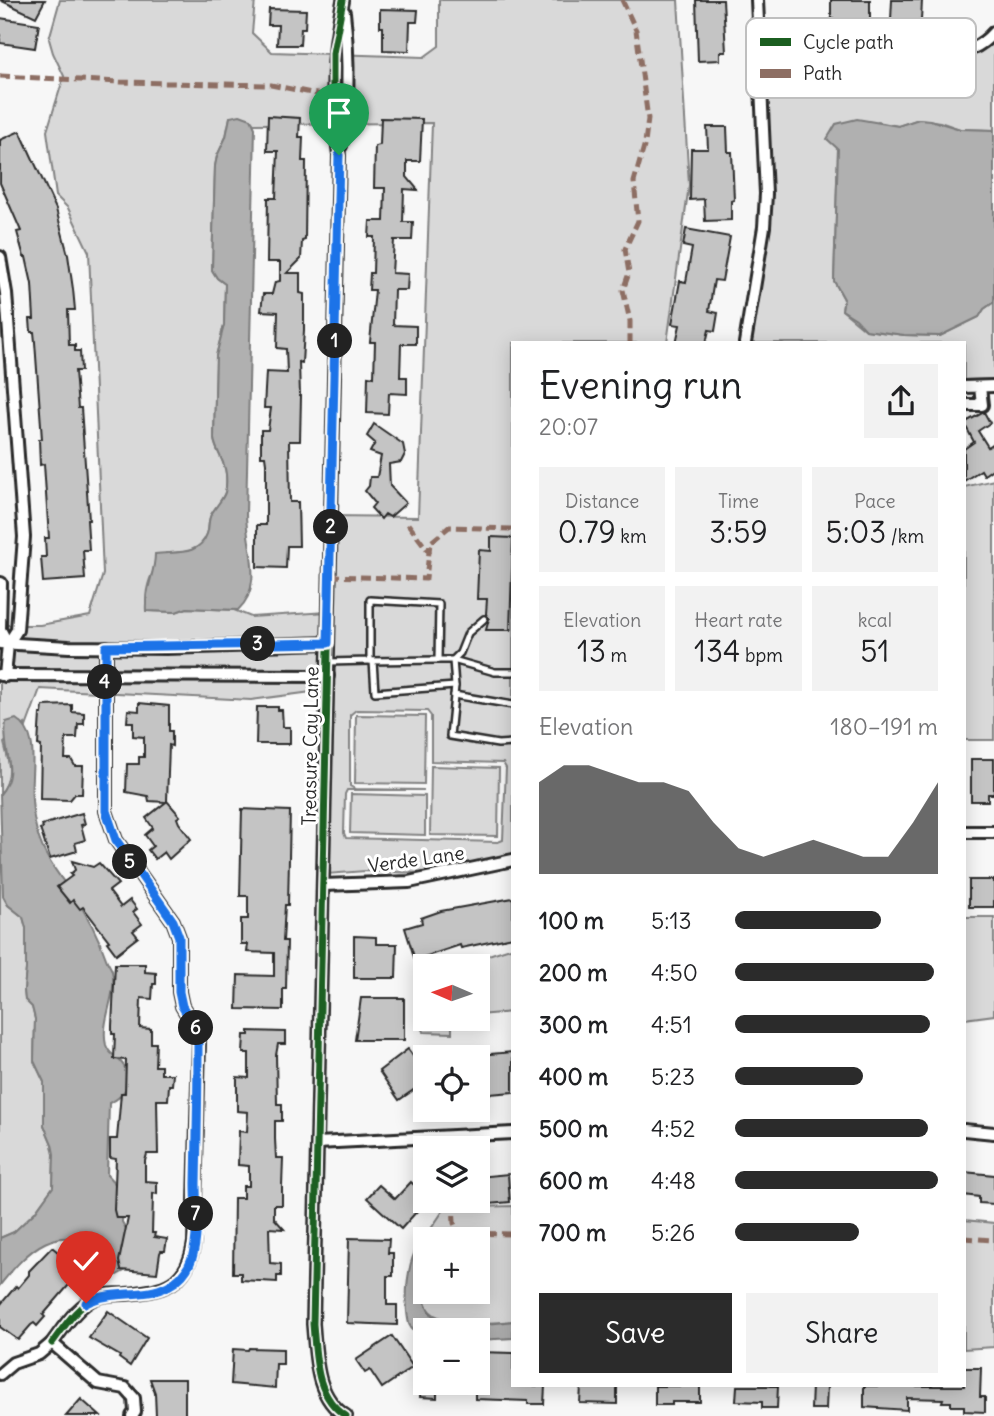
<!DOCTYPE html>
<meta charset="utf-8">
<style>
:root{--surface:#fff;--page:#f2f2f2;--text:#202124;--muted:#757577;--accent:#2b2b2b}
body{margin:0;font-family:Delius,sans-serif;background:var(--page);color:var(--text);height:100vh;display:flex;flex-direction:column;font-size:26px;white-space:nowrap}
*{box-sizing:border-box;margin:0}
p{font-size:23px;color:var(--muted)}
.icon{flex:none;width:38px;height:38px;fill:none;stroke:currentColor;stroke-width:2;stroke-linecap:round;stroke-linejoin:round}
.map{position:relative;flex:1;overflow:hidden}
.side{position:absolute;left:511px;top:341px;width:455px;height:1046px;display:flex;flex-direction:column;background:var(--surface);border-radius:0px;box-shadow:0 4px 18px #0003}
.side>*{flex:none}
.needle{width:46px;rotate:272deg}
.buttons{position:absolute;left:413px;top:954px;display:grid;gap:14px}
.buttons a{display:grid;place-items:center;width:77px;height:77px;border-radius:0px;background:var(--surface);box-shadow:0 4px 18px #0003;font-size:35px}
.pin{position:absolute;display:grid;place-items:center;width:60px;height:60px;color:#fff;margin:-72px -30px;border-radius:50% 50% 50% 0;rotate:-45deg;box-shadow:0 0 7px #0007}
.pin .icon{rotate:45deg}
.km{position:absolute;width:35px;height:35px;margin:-18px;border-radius:50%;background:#222;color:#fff;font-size:19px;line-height:35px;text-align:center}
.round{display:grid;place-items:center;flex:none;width:74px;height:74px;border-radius:0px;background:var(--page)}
.head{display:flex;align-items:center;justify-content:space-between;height:119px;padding:0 28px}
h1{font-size:38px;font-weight:600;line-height:52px}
.metrics{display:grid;grid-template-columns:repeat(3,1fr);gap:10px;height:119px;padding:7px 28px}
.metrics div{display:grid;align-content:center;border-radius:0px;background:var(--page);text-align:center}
.metrics b{font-size:30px;font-weight:600}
.metrics small{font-size:19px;font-weight:400}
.metrics p{font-size:19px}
.chart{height:196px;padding:14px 28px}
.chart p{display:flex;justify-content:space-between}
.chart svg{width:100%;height:126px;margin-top:7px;fill:var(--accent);opacity:.7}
.cta{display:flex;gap:14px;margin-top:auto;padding:14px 28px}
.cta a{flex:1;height:80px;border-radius:0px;background:var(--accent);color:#fff;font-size:28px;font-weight:600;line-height:80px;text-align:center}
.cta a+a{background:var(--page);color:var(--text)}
ul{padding:0 28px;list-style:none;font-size:23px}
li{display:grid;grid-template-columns:112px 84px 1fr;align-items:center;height:52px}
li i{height:18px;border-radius:9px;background:var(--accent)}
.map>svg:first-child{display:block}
</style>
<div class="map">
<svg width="994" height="1416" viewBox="0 0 994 1416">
<rect width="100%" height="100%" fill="#f7f7f7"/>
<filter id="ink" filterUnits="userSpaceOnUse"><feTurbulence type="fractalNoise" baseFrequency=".0143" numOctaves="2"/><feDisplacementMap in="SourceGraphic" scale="14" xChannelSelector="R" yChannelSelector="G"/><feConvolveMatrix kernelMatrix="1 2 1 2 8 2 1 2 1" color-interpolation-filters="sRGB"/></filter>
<g filter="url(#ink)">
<g fill="#d9d9d9" stroke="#828282" stroke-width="2" fill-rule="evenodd">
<path d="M60,0H255L252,33L272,52L424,57L439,46V0H678L689,185L667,343H513V854L421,873L365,871L327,874V690L251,700L40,689L26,727L25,724L4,743C9,762 14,778 0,794V625H40L90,616L103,574L89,252L68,208L56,196L47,131L64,76L53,53L49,39ZM230,117L251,119L253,124L432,123L418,517L330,516L327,612L251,617L234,610L187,608L176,612L147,611C143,589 152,568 166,553C182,553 200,553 207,534C210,528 207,520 212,513C222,497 228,497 226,474C225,461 216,452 214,439L216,356L224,325L225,284L217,278L212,270L215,166L217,156L226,137ZM356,710L427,711L431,716V761L503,763L506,768L503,840L498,842L346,838L344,833L345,794L347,790H424L355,789L350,786V715Z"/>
<polygon points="994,39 994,130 960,129 940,122 919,119 898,126 878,122 838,149 834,281 844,299 842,310 866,330 904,335 940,336 979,317 984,309 994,302 994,379 964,380 964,343 744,343 758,271 764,67 774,44 977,48"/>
<polygon points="994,480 994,740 964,740 964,487"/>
<polygon points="356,715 425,716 424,784 355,783"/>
<polygon points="431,766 499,768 498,836 430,835"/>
<polygon points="351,794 425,796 425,835 350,833"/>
<polygon points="0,854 3,875 3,896 8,905 23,917 26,928 26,969 24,990 25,1000 32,1007 35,1019 34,1061 44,1082 44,1125 52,1144 54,1154 53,1187 35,1212 14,1232 0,1238"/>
<polygon points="964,917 994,917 994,1015 964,1019"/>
<polygon points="513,947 513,1012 478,1015 478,966 454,966"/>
<path d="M425,981V1018L456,1019L452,1022V1033L424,1032C418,1016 416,996 425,981Z"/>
<path d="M513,1206V1321C498,1323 483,1323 468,1322C426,1321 418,1308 425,1266V1292H478V1239H446L434,1232L422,1242L445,1208Z"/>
<polygon points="964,1220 994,1223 994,1347 964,1349"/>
</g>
<g fill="#b0b0b0" stroke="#7b7b7b" stroke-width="2">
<path d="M240,115L251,119L255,128L246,514C246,546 265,585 238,610L187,608L176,612L146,611C144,590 155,575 155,554C174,551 199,557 207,534C210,527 207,520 212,513C222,497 228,497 226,474C225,461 216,452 214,439L216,356L224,325L225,284L217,278L212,270L215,166L217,156L226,137L230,117Z"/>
<polygon points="857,119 898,126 919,119 930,120 960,129 994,130 994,302 984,309 979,317 940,336 904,335 866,330 856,319 842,310 844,299 834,281 838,149 827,139 836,124"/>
<path d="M16,719C42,735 29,773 32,799C33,819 38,842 49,860C56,872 65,883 73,895C88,915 99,938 107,961C109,965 111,967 112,971C118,995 100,1020 106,1045C109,1054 114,1055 120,1061C134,1076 128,1096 109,1103L107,1175L120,1189L123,1199L122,1222L132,1239L126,1270L117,1275L107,1271L104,1250C57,1220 29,1249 0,1285V1238L14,1232L35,1212L53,1187L54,1154L52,1144L44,1125V1082L34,1061L35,1019L32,1007L25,1000L24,990L26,969V928L23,917L8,905L3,896L0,794C20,771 1,750 6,722Z"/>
<path d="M425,1240C425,1257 420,1278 423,1295C425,1304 428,1314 436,1318C452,1327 495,1324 513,1321V1338L478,1340V1330H425V1338C418,1335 412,1331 409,1324C404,1303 406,1251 425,1240Z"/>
</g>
<g fill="#c4c4c4" stroke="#2b2b2b" stroke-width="2">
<polygon points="0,0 45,0 36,17"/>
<polygon points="696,0 723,0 726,52 720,52 720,60 698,61"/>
<rect x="831" y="0" width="39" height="19"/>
<polygon points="892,0 922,0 921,21 891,20"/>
<polygon points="269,9 306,10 305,28 301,28 300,45 277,45 278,25 268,25"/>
<polygon points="380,9 418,10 417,22 410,22 409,51 383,50 383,27 380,27"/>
<polygon points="0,18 39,24 35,48 0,43"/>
<polygon points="268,116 300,118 299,137 303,137 302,161 306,161 305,240 302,241 301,259 287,273 300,273 300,293 304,294 304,330 302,363 299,362 300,396 301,396 300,441 289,441 290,502 298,502 299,546 287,546 286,568 257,567 257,525 266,525 266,463 265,456 261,456 261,430 268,430 271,408 264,408 266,372 287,373 286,349 277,348 278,312 261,311 263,294 272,294 275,282 280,281 280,262 267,262 268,198 276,198 278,151 267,151"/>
<polygon points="381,118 422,119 420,161 407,161 407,177 418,190 404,189 403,222 413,222 412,240 394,240 392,273 408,274 407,290 394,290 393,325 416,326 416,344 401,344 400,377 407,377 407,394 389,393 388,414 367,413 368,376 374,377 375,342 370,342 375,290 369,290 370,273 373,273 374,237 369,237 370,221 384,221 385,188 374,188 375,146 380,145"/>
<polygon points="707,127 727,127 728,152 732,152 734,200 731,201 731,220 705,221 704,199 690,200 691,149 708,149"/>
<polygon points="20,131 56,209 68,255 73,289 75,310 68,310 69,345 75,345 75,351 80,351 81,371 75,371 78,408 81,408 89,520 87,520 89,550 83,550 85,579 43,582 41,557 46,557 45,538 49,538 44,464 40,465 39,439 42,439 35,342 34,332 31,332 30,319 34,319 32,284 26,257 24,257 17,232 21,231 0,183 0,140"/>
<polygon points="686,229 730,237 722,281 714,280 709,311 718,313 715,331 709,330 706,343 676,343 680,325 672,324 680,281 686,282 692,248 683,246"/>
<polygon points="984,412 990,423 978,431 988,447 994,443 994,468 984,475 981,470 964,481 964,449 974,442 964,423"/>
<polygon points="374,424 403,444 405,454 401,462 389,464 390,486 406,503 390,517 385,514 381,519 371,508 375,503 365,491 369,486 370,477 377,477 381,456 370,452 375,443 367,436"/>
<polygon points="491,537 513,538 510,630 486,630 489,619 486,614 487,599 477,599 479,550 491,551"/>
<polygon points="139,703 169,706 169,731 172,731 172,746 169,745 167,801 180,816 177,818 179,823 191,839 169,859 164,852 155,859 148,850 153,846 145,835 153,828 146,818 166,802 149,801 148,796 126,792 127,764 139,764 139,757 144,757 144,737 133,736 133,722 127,722 128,710 139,711"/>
<polygon points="72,705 72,712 84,713 84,724 78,724 77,738 66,738 65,759 71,759 75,766 83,766 82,794 75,794 70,800 40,799 41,746 38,745 40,714 42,714 43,706"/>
<polygon points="257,707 278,707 278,710 282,710 283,727 290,727 290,744 256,744"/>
<polygon points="971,759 994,759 994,794 988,794 988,801 971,801"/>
<polygon points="242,809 290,811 288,905 285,905 283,941 287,941 286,989 283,989 283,1010 237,1009 238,975 274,976 274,953 247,952 248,944 241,944 241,919 248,919 248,896 240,896"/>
<polygon points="82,813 85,824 81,825 85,840 75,843 77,851 50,859 40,829 43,828 42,825"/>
<polygon points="72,861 93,867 99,863 118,884 109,891 121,907 130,900 137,909 133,912 142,924 133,931 138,937 116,954 107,942 109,941 83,907 80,909 73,900 70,903 57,887 72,876 70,874 75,870"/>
<rect x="969" y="880" width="25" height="27"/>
<polygon points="513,898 513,937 461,948 460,945 415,960 405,928 422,923 421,918 441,911"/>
<polygon points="354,936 376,937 376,944 397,944 396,978 354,978"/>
<polygon points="115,964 145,964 145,972 156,973 156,984 153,984 152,999 141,998 140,1028 151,1029 151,1043 156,1043 155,1066 161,1066 161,1074 173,1074 172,1085 169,1085 168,1100 157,1100 158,1154 147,1154 145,1161 145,1181 157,1182 157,1194 153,1193 153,1196 152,1233 155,1233 154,1237 167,1239 165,1251 161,1251 160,1253 157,1273 121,1270 119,1261 128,1218 116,1218 114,1210 116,1159 110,1158 110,1139 117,1139 121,1093 125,1093 126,1060 114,1059 115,1034 112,1034 112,1026"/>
<polygon points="361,998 404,998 404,1040 355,1040"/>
<polygon points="249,1031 285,1032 285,1044 278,1044 276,1055 277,1104 282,1104 282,1121 275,1121 275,1139 276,1158 283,1158 282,1186 282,1205 274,1205 274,1218 284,1229 269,1228 270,1263 281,1264 281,1276 277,1276 277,1282 241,1280 241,1273 233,1273 234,1198 243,1198 243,1186 249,1186 249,1166 238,1165 239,1131 247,1132 248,1112 237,1111 237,1077 249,1078 249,1053 243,1053 244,1035 249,1035"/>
<polygon points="408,1049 425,1073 425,1082 399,1100 379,1071"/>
<polygon points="513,1052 513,1092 478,1095 478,1055"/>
<polygon points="964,1172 994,1175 994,1204 979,1203 979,1197 964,1195"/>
<polygon points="508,1174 510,1202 478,1205 478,1177"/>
<polygon points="411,1182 425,1195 425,1200 427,1200 401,1229 367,1198 379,1185 395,1199"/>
<polygon points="349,1238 389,1239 388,1253 393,1253 393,1276 387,1276 387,1305 397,1305 397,1325 347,1323"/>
<polygon points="52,1247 65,1258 69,1258 69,1263 74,1266 71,1269 81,1278 73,1287 70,1284 68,1286 43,1315 45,1317 37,1326 34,1323 31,1325 18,1340 0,1327 0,1305 16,1286 18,1288 29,1275 29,1271"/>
<polygon points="108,1311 147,1338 130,1366 119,1358 120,1356 89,1338"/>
<polygon points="392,1336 413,1367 382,1388 370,1370 365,1373 356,1360"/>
<polygon points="249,1348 283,1349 283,1364 276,1364 275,1388 231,1384 233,1349 248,1350"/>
<polygon points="478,1352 513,1353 513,1386 545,1386 544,1404 528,1404 528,1401 475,1399 475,1382 478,1382"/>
<polygon points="964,1368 981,1368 980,1397 985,1397 985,1412 964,1411 964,1406 951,1406 951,1402 942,1402 943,1399 907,1398 907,1410 864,1407 864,1386 964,1386"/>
<polygon points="150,1379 185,1379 185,1416 156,1416 155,1393"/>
<polygon points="421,1382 437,1382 437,1398 420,1397"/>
<polygon points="581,1386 617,1386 617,1404 580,1403"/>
<polygon points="655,1386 700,1386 700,1402 672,1402 672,1405 655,1405"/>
<polygon points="737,1386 778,1386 777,1408 762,1408 762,1402 736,1401"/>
<polygon points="812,1386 827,1386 826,1409 811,1409"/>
<polygon points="81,1399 100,1416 66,1416"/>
</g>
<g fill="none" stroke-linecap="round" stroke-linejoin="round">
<g stroke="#2b2b2b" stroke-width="10">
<g id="service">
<polyline points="370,661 438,660"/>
<polyline points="373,661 375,692 455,686 450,736 498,744 513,743"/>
<polyline points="328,662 370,661 370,600 439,604 438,660 453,660 460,653 468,633 484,619"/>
<polyline points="455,686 453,660 495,672 513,672"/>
<polyline points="454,695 513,705"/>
</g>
</g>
<g stroke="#2b2b2b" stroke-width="16">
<g id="minor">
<path d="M343,1C331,58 331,98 339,155L313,1324C316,1357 315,1397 346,1416"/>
<path d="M760,51L944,55C965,53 980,48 994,32"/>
<path d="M341,146C350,101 349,58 344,12"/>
<polyline points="0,257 6,293 24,537 17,630 8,644 5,676"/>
<polyline points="745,343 764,227 766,194 757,0"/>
<polyline points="964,387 994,386"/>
<polyline points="964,405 982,405 980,387"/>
<polyline points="1,583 0,629 8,644"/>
<polyline points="0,643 69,647 166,648 328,643"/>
<polyline points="0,675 328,676"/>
<polyline points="964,832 994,832"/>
<polyline points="323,885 409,882 513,860"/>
<polyline points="964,1130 994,1133"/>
<polyline points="317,1143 513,1133"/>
<path d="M52,1343C64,1327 78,1304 98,1297C106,1294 116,1294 125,1294C164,1291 188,1285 194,1242L199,1043L196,1029L182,1006L179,992V937L173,921L116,840L106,811V647"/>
<polyline points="0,1374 13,1363 39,1354 52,1343 98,1383 125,1388 134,1398 135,1412 132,1416"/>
</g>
</g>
<use href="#service" stroke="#fff" stroke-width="5"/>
<use href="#minor" stroke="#fff" stroke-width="10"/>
<g stroke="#8d6e63" stroke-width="5" stroke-dasharray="10 5" stroke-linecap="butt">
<polyline points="622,0 636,30 648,119 645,143 634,182 638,221 625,249 629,273 623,290 630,321 630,343"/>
<polyline points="0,76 120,82 271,85 332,97"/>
<polyline points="408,524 430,553"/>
<polyline points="330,576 426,579 430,543 449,527 513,529"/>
<polyline points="446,1138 447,1148"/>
<polyline points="453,1200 454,1223 457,1230 467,1233 513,1234"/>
<polyline points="964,1238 994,1240"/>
</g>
<g stroke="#fff" stroke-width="11">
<g id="cycleway">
<path d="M343,0L333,53V110L339,155L313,1324C316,1357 315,1397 346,1416"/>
<path d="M52,1343C64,1327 78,1304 98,1297C106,1294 116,1294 125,1294C164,1291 188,1285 194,1242L199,1043L196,1029L182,1006L179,992V937L173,921L116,840L106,811V647"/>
</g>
</g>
<use href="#cycleway" stroke="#1b5e20" stroke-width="7"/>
</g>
</g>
<g fill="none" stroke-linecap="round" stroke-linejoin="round" filter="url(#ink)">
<g stroke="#fff" stroke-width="14">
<path id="route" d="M86,1303C112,1289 143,1299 168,1286C180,1280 188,1270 192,1258C199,1235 196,1207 196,1183C197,1137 198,1090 198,1044L196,1029L182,1006L179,992V937L173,921L116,840L106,811V647L328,643L339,155"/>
</g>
<use href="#route" stroke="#1a73e8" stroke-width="9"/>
</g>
<g text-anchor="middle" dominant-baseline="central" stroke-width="6" stroke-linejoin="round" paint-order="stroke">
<g font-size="19" fill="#2b2b2b" stroke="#fff">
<text transform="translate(310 746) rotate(-89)">Treasure Cay Lane</text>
<text transform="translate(416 859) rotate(-8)">Verde Lane</text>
</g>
</g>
<rect x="746" y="18" width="230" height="80" rx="10" fill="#fff" stroke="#bfbfbf" stroke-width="2"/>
<rect x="760" y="38" width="31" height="8" fill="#1b5e20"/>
<rect x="760" y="69" width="31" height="9" fill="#8d6e63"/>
<g font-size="19" fill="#2b2b2b">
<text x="803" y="49">Cycle path</text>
<text x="803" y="80">Path</text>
</g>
</svg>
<div class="buttons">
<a><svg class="needle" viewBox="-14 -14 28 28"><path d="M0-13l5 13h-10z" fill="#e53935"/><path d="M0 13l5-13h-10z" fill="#757577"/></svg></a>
<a><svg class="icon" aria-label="locate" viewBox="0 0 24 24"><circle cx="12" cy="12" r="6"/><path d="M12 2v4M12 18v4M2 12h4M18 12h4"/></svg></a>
<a><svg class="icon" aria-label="layers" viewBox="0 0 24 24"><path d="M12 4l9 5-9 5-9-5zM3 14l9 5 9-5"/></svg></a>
<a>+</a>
<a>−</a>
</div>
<div class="pin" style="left:339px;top:155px;background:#1e9e55"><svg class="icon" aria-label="arrive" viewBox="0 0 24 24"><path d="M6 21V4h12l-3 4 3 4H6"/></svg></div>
<div class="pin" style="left:86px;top:1303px;background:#d93025"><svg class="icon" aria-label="check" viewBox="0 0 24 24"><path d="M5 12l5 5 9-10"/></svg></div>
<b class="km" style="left:335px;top:341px">1</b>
<b class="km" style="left:331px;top:527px">2</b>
<b class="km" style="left:258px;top:644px">3</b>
<b class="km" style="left:105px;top:682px">4</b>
<b class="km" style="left:130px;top:862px">5</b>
<b class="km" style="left:196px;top:1028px">6</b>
<b class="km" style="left:196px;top:1214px">7</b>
<section class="side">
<div class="head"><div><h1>Evening run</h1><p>20:07</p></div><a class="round"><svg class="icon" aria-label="share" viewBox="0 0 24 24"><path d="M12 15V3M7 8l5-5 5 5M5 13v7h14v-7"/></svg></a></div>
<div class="metrics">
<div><p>Distance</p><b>0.79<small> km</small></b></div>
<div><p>Time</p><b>3:59</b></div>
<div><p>Pace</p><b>5:03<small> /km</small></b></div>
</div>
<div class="metrics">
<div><p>Elevation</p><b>13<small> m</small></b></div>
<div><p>Heart rate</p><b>134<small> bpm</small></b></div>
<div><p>kcal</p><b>51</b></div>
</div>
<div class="chart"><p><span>Elevation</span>180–191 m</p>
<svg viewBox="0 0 160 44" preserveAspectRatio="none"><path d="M0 44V12L10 6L20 6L30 9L40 12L50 12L60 15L70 26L80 35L90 38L100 35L110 32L120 35L130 38L140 38L150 26L160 12V44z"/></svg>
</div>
<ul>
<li><b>100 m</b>5:13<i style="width:72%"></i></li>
<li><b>200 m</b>4:50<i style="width:98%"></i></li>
<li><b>300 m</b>4:51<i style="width:96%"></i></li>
<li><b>400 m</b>5:23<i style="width:63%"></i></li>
<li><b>500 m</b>4:52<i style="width:95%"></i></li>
<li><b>600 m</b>4:48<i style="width:100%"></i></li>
<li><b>700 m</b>5:26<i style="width:61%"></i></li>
</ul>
<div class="cta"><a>Save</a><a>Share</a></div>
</section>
</div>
